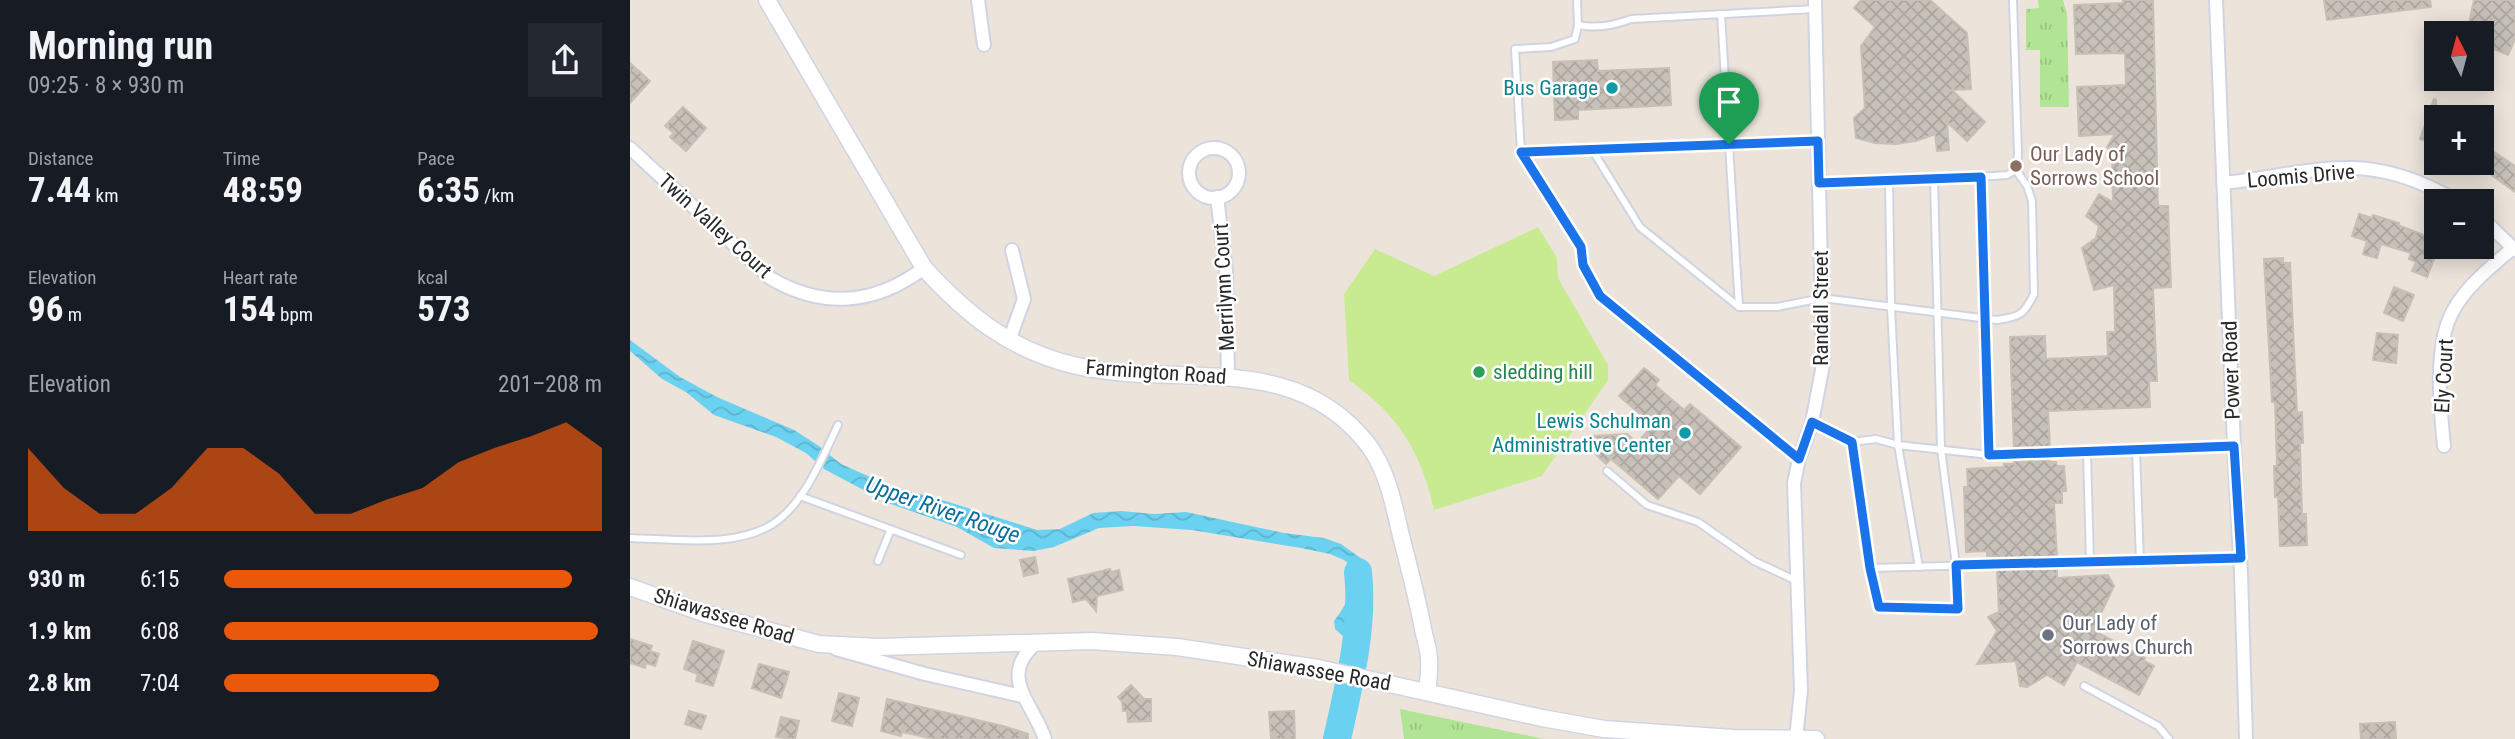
<!DOCTYPE html>
<meta charset="utf-8">
<style>
:root{--surface:#171b24;--page:#242831;--text:#f1f3f6;--muted:#9ea1a6;--accent:#ea580c}
body{margin:0;font-family:"Roboto Condensed",sans-serif;background:var(--page);color:var(--text);height:100vh;display:flex;flex-direction:column;font-size:26px;white-space:nowrap}
*{box-sizing:border-box;margin:0}
p{font-size:23px;color:var(--muted)}
.icon{flex:none;width:38px;height:38px;fill:none;stroke:currentColor;stroke-width:2;stroke-linecap:round;stroke-linejoin:round}
.map{position:relative;flex:1;overflow:hidden}
.details{display:flex;flex-direction:column;background:var(--surface);width:630px}
.details>*{flex:none}
.needle{width:46px;rotate:354deg}
.fabs{position:absolute;left:1794px;top:21px;display:grid;gap:14px}
.fabs a{display:grid;place-items:center;width:70px;height:70px;border-radius:0px;background:var(--surface);box-shadow:0 4px 18px #0003;font-size:35px}
.pin{position:absolute;display:grid;place-items:center;width:60px;height:60px;color:#fff;margin:-72px -30px;border-radius:50% 50% 50% 0;rotate:-45deg;box-shadow:0 0 7px #0007}
.pin .icon{rotate:45deg}
.round{display:grid;place-items:center;flex:none;width:74px;height:74px;border-radius:0px;background:var(--page)}
.summary{display:flex;align-items:center;justify-content:space-between;height:119px;padding:0 28px}
h1{font-size:38px;font-weight:700;line-height:52px}
.metrics{display:grid;grid-template-columns:repeat(3,1fr);gap:10px;height:119px;padding:7px 28px}
.metrics div{display:grid;align-content:center}
.metrics b{font-size:35px;font-weight:700}
.metrics small{font-size:19px;font-weight:400}
.metrics p{font-size:19px}
.chart{height:196px;padding:14px 28px}
.chart p{display:flex;justify-content:space-between}
.chart svg{width:100%;height:126px;margin-top:7px;fill:var(--accent);opacity:.7}
ul{padding:0 28px;list-style:none;font-size:23px}
li{display:grid;grid-template-columns:112px 84px 1fr;align-items:center;height:52px}
li i{height:18px;border-radius:9px;background:var(--accent)}
main{display:flex;flex:1;min-height:0}
.map>svg:first-child{display:block}
</style>
<main>
<section class="details">
<div class="summary"><div><h1>Morning run</h1><p>09:25 · 8 × 930 m</p></div><a class="round"><svg class="icon" aria-label="share" viewBox="0 0 24 24"><path d="M12 15V3M7 8l5-5 5 5M5 13v7h14v-7"/></svg></a></div>
<div class="metrics">
<div><p>Distance</p><b>7.44<small> km</small></b></div>
<div><p>Time</p><b>48:59</b></div>
<div><p>Pace</p><b>6:35<small> /km</small></b></div>
</div>
<div class="metrics">
<div><p>Elevation</p><b>96<small> m</small></b></div>
<div><p>Heart rate</p><b>154<small> bpm</small></b></div>
<div><p>kcal</p><b>573</b></div>
</div>
<div class="chart"><p><span>Elevation</span>201–208 m</p>
<svg viewBox="0 0 160 44" preserveAspectRatio="none"><path d="M0 44V15L10 29L20 38L30 38L40 29L50 15L60 15L70 24L80 38L90 38L100 33L110 29L120 20L130 15L140 11L150 6L160 15V44z"/></svg>
</div>
<ul>
<li><b>930 m</b>6:15<i style="width:92%"></i></li>
<li><b>1.9 km</b>6:08<i style="width:99%"></i></li>
<li><b>2.8 km</b>7:04<i style="width:57%"></i></li>
</ul>
</section>
<div class="map">
<svg width="1885" height="739" viewBox="0 0 1885 739">
<defs>
<pattern id="park-tufts" width="24" height="20" patternUnits="userSpaceOnUse" patternTransform="scale(1.75)"><rect width="24" height="20" fill="#b2e495"/><path d="M3 7l-1-3M5 7V3M7 7l1-3M15 17l-1-3M17 17v-4M19 17l1-3" fill="none" stroke="#99c480"/></pattern>
<pattern id="water-waves" width="16" height="10" patternUnits="userSpaceOnUse" patternTransform="scale(1.75)"><rect width="16" height="10" fill="#6bd1f0"/><path d="M0 5q4-4 8 0t8 0" fill="none" stroke="#5db3ce"/></pattern>
<pattern id="building-cross-hatch" width="8" height="8" patternUnits="userSpaceOnUse" patternTransform="scale(1.75)"><rect width="8" height="8" fill="#c7c1ba"/><path d="M0 0l8 8M0 8l8-8" fill="none" stroke="#aba6a0"/></pattern>
</defs>
<rect width="100%" height="100%" fill="#ece4da"/>
<g fill="url(#park-tufts)">
<polygon points="1408,0 1433,0 1437,14 1439,107 1410,107 1410,50 1396,50 1396,9 1409,8"/>
<polygon points="770,709 914,739 774,739"/>
</g>
<path fill="#c8eb91" d="M908,227L927,258L928,278L978,365V380L912,476L804,510C791,451 768,415 719,380L714,294L745,249L804,276Z"/>
<path fill="url(#water-waves)" d="M0,340L50,377L87,397L164,430L189,446L211,464L265,488L306,498L407,530L430,529L463,513L491,511L524,514L556,512L654,533L694,538L711,544L732,559L740,588L737,603L726,610L720,621L725,677L724,705L712,739H694L705,711L715,650L713,636L705,629L704,621C716,606 726,587 721,566L714,560L700,554L671,548L562,530L503,526L469,528L424,547L403,551L364,548L327,527L258,503L194,469L176,453L146,437L84,415L56,392L32,379L0,351Z"/>
<g fill="none" stroke-linecap="round" stroke-linejoin="round">
<path stroke="#6bd1f0" stroke-width="28" d="M707,739C719,684 734,628 728,572"/>
</g>
<g fill="url(#building-cross-hatch)" stroke="#c7c0b4" stroke-width="2">
<polygon points="1231,0 1300,0 1337,33 1341,89 1322,90 1355,122 1337,141 1317,122 1319,150 1307,151 1305,134 1286,141 1266,144 1245,143 1226,138 1224,118 1235,108 1231,46 1245,27 1224,8"/>
<polygon points="1493,0 1523,0 1528,206 1538,206 1541,287 1523,288 1527,381 1519,381 1520,407 1418,411 1420,448 1384,450 1380,337 1415,336 1416,359 1478,356 1477,332 1485,332 1484,285 1464,290 1452,248 1466,238 1469,226 1456,216 1469,194 1483,202 1482,151 1477,147 1485,134 1449,136 1447,87 1496,85 1495,53 1446,54 1444,5 1493,3"/>
<polygon points="1694,0 1800,0 1801,7 1697,20"/>
<polygon points="1844,0 1885,0 1885,39 1878,55 1852,44 1852,33 1837,33"/>
<polygon points="967,60 968,71 1039,68 1041,105 948,110 948,119 925,120 923,62"/>
<polygon points="0,63 20,81 0,103"/>
<polygon points="1804,99 1806,100 1806,144 1790,139"/>
<polygon points="53,107 76,128 56,151 40,137 44,133 35,126"/>
<polygon points="1852,144 1885,166 1885,192 1852,168"/>
<polygon points="1729,214 1742,218 1743,215 1769,223 1768,225 1806,240 1806,254 1797,277 1782,271 1786,262 1779,259 1781,253 1751,244 1747,258 1733,254 1737,241 1722,236"/>
<polygon points="1653,258 1653,263 1660,263 1667,413 1672,412 1673,443 1670,443 1672,514 1676,514 1677,545 1650,546 1648,497 1645,497 1644,466 1647,466 1645,402 1642,402 1634,259"/>
<polygon points="1764,287 1784,295 1773,321 1754,313"/>
<polygon points="1747,333 1768,335 1766,363 1743,360"/>
<polygon points="1014,368 1029,380 1025,385 1054,410 1060,404 1111,447 1070,494 1049,476 1028,499 981,459 976,464 955,444 963,436 997,434 1007,443 1023,425 989,396"/>
<polygon points="1420,460 1420,462 1426,462 1427,466 1434,466 1436,491 1432,491 1432,503 1424,503 1427,557 1367,559 1367,556 1357,556 1357,551 1336,552 1334,487 1338,487 1337,469 1374,467 1374,464 1385,464 1384,461"/>
<polygon points="405,557 408,573 394,576 390,560"/>
<polygon points="480,569 481,572 489,570 493,590 467,596 466,611 456,599 443,602 438,579"/>
<polygon points="1427,569 1427,578 1478,575 1484,586 1463,630 1515,658 1514,661 1524,666 1509,695 1447,662 1434,685 1417,675 1397,687 1390,686 1386,661 1347,664 1367,631 1358,617 1369,612 1367,570"/>
<polygon points="0,639 22,646 20,651 29,654 25,666 16,663 15,668 0,663"/>
<polygon points="63,641 94,651 83,686 66,681 68,674 54,669"/>
<polygon points="129,664 159,672 151,698 122,688"/>
<polygon points="501,685 514,699 521,699 521,721 498,722 497,711 493,711 492,702 488,697"/>
<polygon points="209,693 229,698 222,726 202,721"/>
<polygon points="257,699 373,726 398,734 398,739 304,739 272,732 271,736 251,731"/>
<polygon points="59,711 76,716 71,729 55,724"/>
<polygon points="664,711 665,739 641,739 639,712"/>
<polygon points="151,717 169,721 165,739 146,737"/>
<polygon points="1765,722 1766,739 1731,739 1730,724"/>
</g>
<g fill="none" stroke-linecap="round" stroke-linejoin="round">
<g stroke="#d0d4e2" stroke-width="10">
<g id="service">
<polyline points="947,0 948,25 945,39 921,47 885,49 891,152 951,247 953,265 970,296 1169,459"/>
<polyline points="1091,14 1109,307"/>
<path d="M948,25C967,29 983,26 1001,19L1185,9"/>
<path d="M961,148L1010,227L1109,307H1147L1192,298L1367,320C1389,317 1394,315 1404,294L1402,201L1397,186L1386,170"/>
<polyline points="891,152 1188,141"/>
<polyline points="1351,177 1359,455"/>
<polyline points="1259,180 1261,307 1268,445 1289,567"/>
<polyline points="1189,183 1363,176 1377,175 1386,170 1388,154 1383,0"/>
<polyline points="1182,422 1222,442 1246,439 1268,445 1369,456 1604,446"/>
<polyline points="1222,442 1240,568 1610,558"/>
<polyline points="1506,450 1510,561"/>
<polyline points="1457,452 1460,562"/>
<polyline points="977,471 1017,505 1068,522 1124,561 1167,581"/>
<polyline points="170,496 331,555"/>
<path d="M0,538C45,539 116,550 152,517C178,494 193,456 208,425"/>
<polyline points="248,561 261,529"/>
<polyline points="1240,568 1249,607 1328,609 1326,565 1311,449 1304,179"/>
<polyline points="1454,686 1528,726 1539,739"/>
</g>
</g>
<g stroke="#d0d4e2" stroke-width="16">
<g id="minor">
<polyline points="348,0 354,45"/>
<polyline points="1586,0 1604,446 1611,573 1616,739"/>
<path d="M0,148L140,278C193,309 245,305 294,268"/>
<circle cx="584" cy="173" r="25"/>
<path d="M1593,183C1636,179 1680,167 1723,168C1759,169 1796,183 1826,201"/>
<polyline points="587,197 596,271 598,377"/>
<polyline points="1852,218 1885,250"/>
<polyline points="379,341 394,299 382,250"/>
<path d="M1814,446C1810,408 1804,344 1823,311C1837,285 1861,267 1883,248"/>
<path d="M408,642C366,675 403,703 415,739"/>
<polyline points="206,649 295,674 392,696"/>
<polyline points="1166,738 1171,691 1164,483 1169,459 1182,422 1193,365 1185,0"/>
</g>
</g>
<g stroke="#d0d4e2" stroke-width="19">
<g id="tertiary">
<path d="M137,0L294,268C336,314 380,350 443,365C545,390 664,347 739,446C758,472 764,506 771,536C779,567 787,597 793,629C795,639 799,650 799,660C800,670 798,682 797,692"/>
<polyline points="0,587 76,614 189,644 249,647 462,641 547,647 688,668 912,718 974,729 1103,738 1186,739"/>
</g>
</g>
<use href="#service" stroke="#fff" stroke-width="6"/>
<use href="#minor" stroke="#fff" stroke-width="12"/>
<use href="#tertiary" stroke="#fff" stroke-width="16"/>
</g>
<g fill="none" stroke-linecap="round" stroke-linejoin="round">
<g stroke="#fff" stroke-width="14">
<polygon id="route" points="1188,141 1189,183 1351,177 1359,455 1604,446 1611,558 1326,565 1328,609 1249,607 1240,568 1222,442 1182,422 1169,459 970,296 953,265 951,247 891,152"/>
</g>
<use href="#route" stroke="#1a73e8" stroke-width="9"/>
</g>
<g fill="#0f9aa8" stroke="#fff" stroke-width="2.5">
<circle cx="982" cy="88" r="7"/>
<circle cx="1055" cy="433" r="7"/>
</g>
<circle fill="#8d6e63" stroke="#fff" stroke-width="2.5" cx="1386" cy="166" r="7"/>
<circle fill="#2e9e5b" stroke="#fff" stroke-width="2.5" cx="849" cy="372" r="7"/>
<circle fill="#6b7280" stroke="#fff" stroke-width="2.5" cx="1418" cy="635" r="7"/>
<g text-anchor="middle" dominant-baseline="central" stroke-width="5" stroke-linejoin="round" paint-order="stroke">
<g font-size="21" fill="#0d838f" stroke="#fff" text-anchor="end">
<text x="968" y="88">Bus Garage</text>
<text x="1041" y="421">Lewis Schulman<tspan x="1041" dy="24">Administrative Center</tspan></text>
</g>
<g font-size="21" fill="#785e54" stroke="#fff" text-anchor="start">
<text x="1400" y="154">Our Lady of<tspan x="1400" dy="24">Sorrows School</tspan></text>
</g>
<g font-size="21" fill="#292929" stroke="#fff">
<text transform="translate(1671 176) rotate(-5)">Loomis Drive</text>
<text transform="translate(85 226) rotate(42)">Twin Valley Court</text>
<text transform="translate(594 287) rotate(-93)">Merrilynn Court</text>
<text transform="translate(1191 308) rotate(-90)">Randall Street</text>
<text transform="translate(1601 370) rotate(-92)">Power Road</text>
<text transform="translate(526 372) rotate(4)">Farmington Road</text>
<text transform="translate(1814 376) rotate(-87)">Ely Court</text>
<text transform="translate(94 616) rotate(17)">Shiawassee Road</text>
<text transform="translate(689 671) rotate(10)">Shiawassee Road</text>
</g>
<g font-size="21" fill="#27864d" stroke="#fff" text-anchor="start">
<text x="863" y="372">sledding hill</text>
</g>
<g font-size="21" fill="#5b616d" stroke="#fff" text-anchor="start">
<text x="1432" y="623">Our Lady of<tspan x="1432" dy="24">Sorrows Church</tspan></text>
</g>
<g font-size="23" font-style="italic" fill="#0b6e9b" stroke="#fff">
<text transform="translate(313 510) rotate(19)">Upper River Rouge</text>
</g>
</g>
</svg>
<div class="fabs">
<a><svg class="needle" viewBox="-14 -14 28 28"><path d="M0-13l5 13h-10z" fill="#e53935"/><path d="M0 13l5-13h-10z" fill="#9ea1a6"/></svg></a>
<a>+</a>
<a>−</a>
</div>
<div class="pin" style="left:1099px;top:144px;background:#1e9e55"><svg class="icon" aria-label="arrive" viewBox="0 0 24 24"><path d="M6 21V4h12l-3 4 3 4H6"/></svg></div>
</div>
</main>
